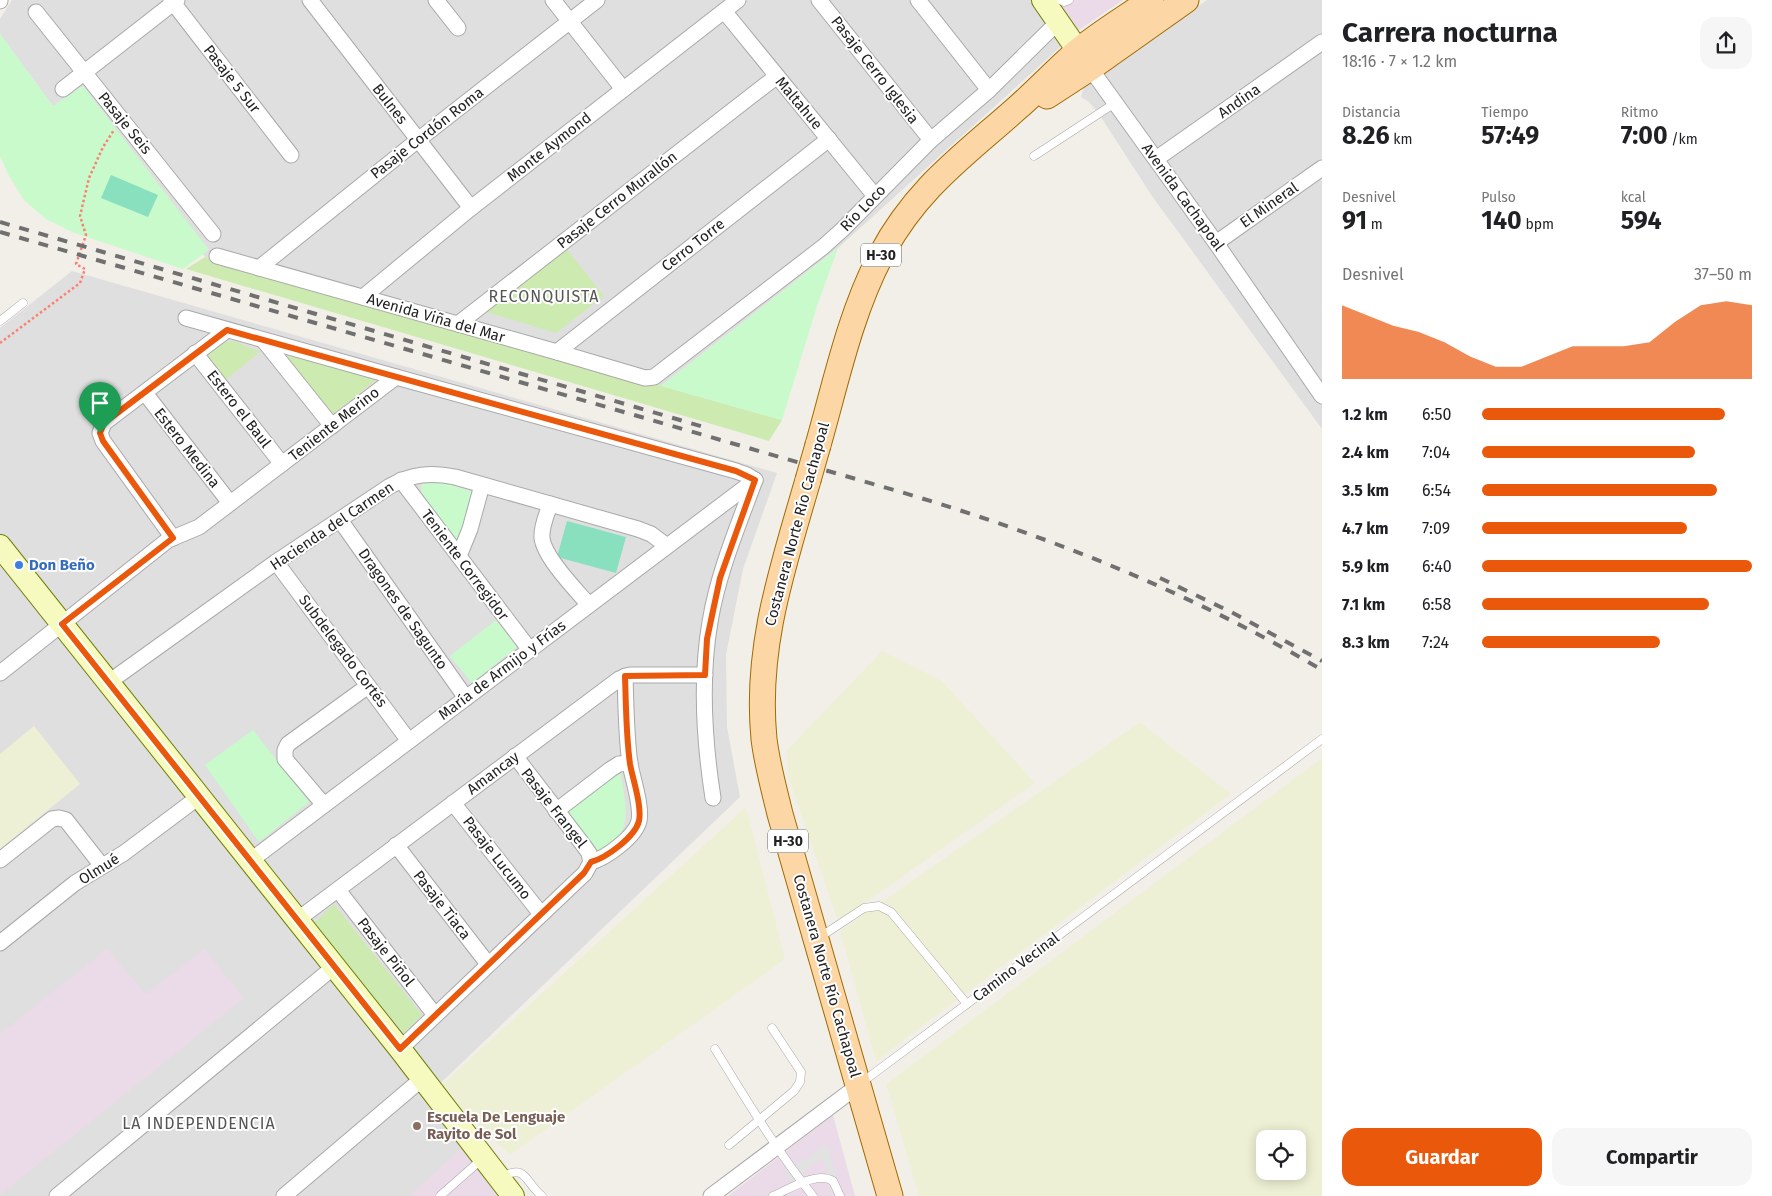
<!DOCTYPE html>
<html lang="es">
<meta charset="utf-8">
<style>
:root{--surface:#fff;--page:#f6f6f6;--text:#202124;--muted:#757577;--accent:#ea580c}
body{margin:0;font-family:"Fira Sans",sans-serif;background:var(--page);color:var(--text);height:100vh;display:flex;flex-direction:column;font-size:19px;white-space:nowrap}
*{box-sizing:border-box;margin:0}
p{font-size:16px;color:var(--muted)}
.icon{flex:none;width:28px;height:28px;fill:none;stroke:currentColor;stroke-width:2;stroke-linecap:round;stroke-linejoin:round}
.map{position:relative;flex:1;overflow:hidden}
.panel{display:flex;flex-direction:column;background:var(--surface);width:450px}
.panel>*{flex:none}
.fabs{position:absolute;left:1256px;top:1130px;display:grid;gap:10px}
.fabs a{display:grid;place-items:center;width:50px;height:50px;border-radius:10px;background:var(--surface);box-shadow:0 2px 12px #0003;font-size:25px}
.pin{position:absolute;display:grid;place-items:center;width:42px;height:42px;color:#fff;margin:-51px -21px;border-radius:50% 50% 50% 0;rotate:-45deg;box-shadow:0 0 5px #0007}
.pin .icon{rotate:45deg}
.round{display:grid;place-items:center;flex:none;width:52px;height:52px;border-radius:15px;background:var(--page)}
.head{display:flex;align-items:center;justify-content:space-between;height:85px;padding:0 20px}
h1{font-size:28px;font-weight:700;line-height:38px}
.metrics{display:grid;grid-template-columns:repeat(3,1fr);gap:8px;height:85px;padding:5px 20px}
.metrics div{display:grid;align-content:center}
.metrics b{font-size:25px;font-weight:700}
.metrics small{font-size:14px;font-weight:400}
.metrics p{font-size:14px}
.chart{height:140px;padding:10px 20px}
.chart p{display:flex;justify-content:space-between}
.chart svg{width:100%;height:90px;margin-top:5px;fill:var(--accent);opacity:.7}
.primary-button{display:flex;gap:10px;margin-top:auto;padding:10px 20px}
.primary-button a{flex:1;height:58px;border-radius:15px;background:var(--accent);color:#fff;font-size:20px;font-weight:700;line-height:58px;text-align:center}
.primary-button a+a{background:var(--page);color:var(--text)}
ul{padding:0 20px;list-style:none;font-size:16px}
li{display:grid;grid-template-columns:80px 60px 1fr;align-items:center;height:38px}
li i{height:12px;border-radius:6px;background:var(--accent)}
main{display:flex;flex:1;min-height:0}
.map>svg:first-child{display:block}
</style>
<main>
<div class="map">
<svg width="1322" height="1196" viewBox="0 0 1322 1196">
<rect width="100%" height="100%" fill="#f2efe9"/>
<g fill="#e0dfdf">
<polygon points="12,0 1053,0 1079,30 838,248 661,386 205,257 83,86 53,106 0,34 0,19"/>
<polygon points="1207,0 1322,0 1322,429 1152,196 1099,114 1089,102 1081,97 1084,86"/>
<polygon points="72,271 777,473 743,569 726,655 727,727 740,797 425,1098 497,1196 0,1196 0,328"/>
</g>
<g fill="#ebdbe8">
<polygon points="1053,0 1123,0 1079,30 1068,22"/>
<polygon points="107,949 146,994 204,949 244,998 0,1195 0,1034"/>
<polygon points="833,1115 855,1196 728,1196"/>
<polygon points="461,1149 497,1196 409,1196"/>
</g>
<g fill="#eef0d5" fill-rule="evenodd">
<polygon points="882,651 942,681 1035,783 838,922 788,776 787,750"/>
<polygon points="1140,722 1231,794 876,1061 840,931"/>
<polygon points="34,726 80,784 0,849 0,754"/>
<path d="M1322,758V1196H919L886,1084ZM1265,1139H1298V1171H1265Z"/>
<polygon points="746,807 785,959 510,1155 438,1088"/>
</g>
<g fill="#cdebb0">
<polygon points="565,247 604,296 556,333 483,311"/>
<polygon points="205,257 782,420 769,441 186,269"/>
<polygon points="234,341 260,352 224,381 204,357 223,342"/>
<polygon points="281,351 376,380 332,415"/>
<polygon points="334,904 422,1015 404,1033 313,924"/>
</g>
<g fill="#c8facc">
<polygon points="0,34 53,106 83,86 209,250 183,269 72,232 46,219 24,200 9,176 0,156"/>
<polygon points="838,248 817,306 782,420 661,386"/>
<polygon points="442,481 473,492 458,542 421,495 422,483"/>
<polygon points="496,620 517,647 472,683 450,656"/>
<polygon points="253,730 309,802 259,842 205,765"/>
<path d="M620,771C624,794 633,824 614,843C609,848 603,851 598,855L566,814Z"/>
</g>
<g fill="#88e0be">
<polygon points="111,175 158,195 148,217 101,198"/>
<polygon points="567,521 626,537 616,573 557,557"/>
</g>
<polygon fill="#e2e2e2" points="827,1144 842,1196 835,1196 823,1158 790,1182 784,1172"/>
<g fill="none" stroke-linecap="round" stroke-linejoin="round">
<g stroke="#a9a9a9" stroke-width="9">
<g id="lane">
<polyline points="1060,0 1064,2 1069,0"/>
<polyline points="1034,156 1115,103"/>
<polyline points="0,321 23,303"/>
<polyline points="820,937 864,908 879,906 891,912 967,1004"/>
<path d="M715,1049C746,1099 776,1150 813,1196"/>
<polyline points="861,1083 1322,739"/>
<polyline points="729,1145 794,1091 800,1082 801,1072 772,1028"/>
<path d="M502,1177C527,1163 525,1183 542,1196"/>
<polyline points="440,1196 482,1159"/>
<path d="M773,1196C790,1189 816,1171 833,1181L840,1196"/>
</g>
</g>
<g stroke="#a9a9a9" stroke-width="17">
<g id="street">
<polyline points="171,0 291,155"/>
<polyline points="310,0 471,208"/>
<polyline points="436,0 458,28"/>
<polyline points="553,0 623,89"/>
<polyline points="819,0 931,140"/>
<polyline points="918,0 989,90"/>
<polyline points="0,1 0,0"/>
<polyline points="724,11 875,196"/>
<polyline points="36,12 213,234"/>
<polyline points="1090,68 1216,243 1322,396"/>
<polyline points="63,89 177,0"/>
<polyline points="1156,159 1322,42"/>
<polyline points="1216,243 1322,168"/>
<polyline points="217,256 557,352 645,378 654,377 823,247 842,230 931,140 989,90 1058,22"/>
<polyline points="259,268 418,140 597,0"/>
<polyline points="363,297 471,208 738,0"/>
<polyline points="186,318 396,377"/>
<polyline points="458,324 777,76"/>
<polyline points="264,341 332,426"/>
<polyline points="557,352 829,139"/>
<polyline points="195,353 282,464"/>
<polyline points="145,393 230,503"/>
<polyline points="401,480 530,650"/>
<path d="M550,504C547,515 541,526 542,538C544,557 576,590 589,605"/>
<polyline points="340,520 466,698"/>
<polyline points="173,538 103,441 100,433 104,423 227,330"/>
<polyline points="459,556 470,529 482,485"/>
<polyline points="276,562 409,741"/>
<polyline points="0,673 168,540 199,527 396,377 736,471 747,475 755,480"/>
<path d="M109,682L276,562L390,486C412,474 431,472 455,477L638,529L651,534L667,546"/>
<polyline points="515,756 584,846 589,853 591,862"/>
<path d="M713,798C704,740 700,680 710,622C718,573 738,526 755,480"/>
<polyline points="453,803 541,914"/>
<polyline points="324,805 285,759 285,750 288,744 368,686"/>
<polyline points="556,811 611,769 619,764 630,763"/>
<polyline points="396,845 488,964"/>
<polyline points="0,860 52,819 59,818 66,820 102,866"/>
<polyline points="250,861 755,480"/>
<path d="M591,862C606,858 635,837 639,821C642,806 633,780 630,764C626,735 626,705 625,676"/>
<polyline points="338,890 435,1015"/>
<polyline points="297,920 619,679 630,675 705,675"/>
<polyline points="0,943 75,883 124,853 200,796"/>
<polyline points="400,1049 585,873 591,862"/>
<polyline points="57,1196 335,966"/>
<polyline points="284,1196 423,1078"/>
<polyline points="711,1196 859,1085"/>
</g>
</g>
<g stroke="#707d05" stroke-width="24">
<g id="secondary">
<polyline points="1043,0 1088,65"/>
<polyline points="0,546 400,1049 513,1196"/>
</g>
</g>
<g stroke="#a06b00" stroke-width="27">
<g id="primary">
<polyline points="1047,96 1090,68 1186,0"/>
<path d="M818,445C836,382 850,314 881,255C916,189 962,157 1016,109C1037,91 1056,70 1077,52C1100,33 1127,17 1151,0"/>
<path d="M808,480C783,567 755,647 764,739C767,764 774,789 780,814L890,1196"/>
</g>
</g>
<polyline stroke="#fa8072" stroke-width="2.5" stroke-dasharray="2.5 2.5" stroke-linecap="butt" points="0,343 80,283 85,269 76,264 86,235 80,216 89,178 103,147 114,130"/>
<use href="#lane" stroke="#fff" stroke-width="8"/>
<use href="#street" stroke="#fff" stroke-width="15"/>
<use href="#secondary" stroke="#f7fabf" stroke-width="22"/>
<use href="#primary" stroke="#fcd6a4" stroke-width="25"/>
<g stroke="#707070" stroke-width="4" stroke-dasharray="10 10" stroke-linecap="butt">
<polyline points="0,222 704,427"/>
<path d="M0,232L894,490C1044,534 1188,591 1322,670"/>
<polyline points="1160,578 1231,612 1322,661"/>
</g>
<g stroke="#a06b00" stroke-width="27" stroke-linecap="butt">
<polyline id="primary-bridge" points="808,480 818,445"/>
</g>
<use href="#primary-bridge" stroke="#fcd6a4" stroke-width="25"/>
</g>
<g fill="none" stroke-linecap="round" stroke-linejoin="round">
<g stroke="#fff" stroke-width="10">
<path id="route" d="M227,330L736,471L755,480L720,578L707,639L705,675L625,676C626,705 626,735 630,764C633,780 642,806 639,821C635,837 606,858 591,862L584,873L400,1049L62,624L173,538L103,441L100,433L104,423Z"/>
</g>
<use href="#route" stroke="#ea580c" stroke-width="6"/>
</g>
<circle fill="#3f7fe0" stroke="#fff" stroke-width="2" cx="19" cy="565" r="5"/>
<circle fill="#8d6e63" stroke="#fff" stroke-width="2" cx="417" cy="1126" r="5"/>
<g text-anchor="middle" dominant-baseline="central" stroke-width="4" stroke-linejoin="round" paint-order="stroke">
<g fill="#fff" stroke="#646464" stroke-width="1">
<rect x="861" y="243.5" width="40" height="23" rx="4"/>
<rect x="768" y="829.5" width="40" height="23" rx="4"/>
</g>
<g font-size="14" font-weight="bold" fill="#222">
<text x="881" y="255">H-30</text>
<text x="788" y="841">H-30</text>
</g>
<g font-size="15" fill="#222" stroke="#fff">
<text transform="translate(875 70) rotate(52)">Pasaje Cerro Iglesia</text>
<text transform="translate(232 79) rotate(52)">Pasaje 5 Sur</text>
<text transform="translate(1239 101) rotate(-35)">Andina</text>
<text transform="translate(799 103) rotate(50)">Maltahue</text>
<text transform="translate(390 104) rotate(52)">Bulnes</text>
<text transform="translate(125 123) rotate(51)">Pasaje Seis</text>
<text transform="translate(427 133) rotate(-38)">Pasaje Cordón Roma</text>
<text transform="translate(549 147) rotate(-38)">Monte Aymond</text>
<text transform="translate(1183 197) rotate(54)">Avenida Cachapoal</text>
<text transform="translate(617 200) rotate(-38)">Pasaje Cerro Murallón</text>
<text transform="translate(1269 205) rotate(-35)">El Mineral</text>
<text transform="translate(863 208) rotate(-46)">Río Loco</text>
<text transform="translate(693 245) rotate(-38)">Cerro Torre</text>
<text transform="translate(436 318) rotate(16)">Avenida Viña del Mar</text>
<text transform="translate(239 409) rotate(52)">Estero el Baul</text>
<text transform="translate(334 424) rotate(-38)">Teniente Merino</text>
<text transform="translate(187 448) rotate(52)">Estero Medina</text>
<text transform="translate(797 524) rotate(-75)">Costanera Norte Río Cachapoal</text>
<text transform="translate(332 526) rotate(-34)">Hacienda del Carmen</text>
<text transform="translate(465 565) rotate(53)">Teniente Corregidor</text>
<text transform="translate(403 609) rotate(55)">Dragones de Sagunto</text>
<text transform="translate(343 651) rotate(53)">Subdelegado Cortés</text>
<text transform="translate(502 670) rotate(-37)">María de Armijo y Frías</text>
<text transform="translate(493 773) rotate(-37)">Amancay</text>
<text transform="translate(554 808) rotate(52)">Pasaje Frangel</text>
<text transform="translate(497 858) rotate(52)">Pasaje Lucumo</text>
<text transform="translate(99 869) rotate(-32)">Olmué</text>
<text transform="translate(442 905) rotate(52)">Pasaje Tiaca</text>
<text transform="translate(386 952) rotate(52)">Pasaje Piñol</text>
<text transform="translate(1016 967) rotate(-37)">Camino Vecinal</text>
<text transform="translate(827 976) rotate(74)">Costanera Norte Río Cachapoal</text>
</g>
<g font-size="15" font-weight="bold" fill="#366cbe" stroke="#fff" text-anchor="start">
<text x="29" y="565">Don Beño</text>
</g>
<g font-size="15" font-weight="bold" fill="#785e54" stroke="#fff" text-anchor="start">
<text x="427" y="1117">Escuela De Lenguaje<tspan x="427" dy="17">Rayito de Sol</tspan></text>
</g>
<g font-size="16" letter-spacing="1" fill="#555" stroke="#fff">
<text x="544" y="296">RECONQUISTA</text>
<text x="199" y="1123">LA INDEPENDENCIA</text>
</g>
</g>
</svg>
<div class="fabs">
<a><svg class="icon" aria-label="locate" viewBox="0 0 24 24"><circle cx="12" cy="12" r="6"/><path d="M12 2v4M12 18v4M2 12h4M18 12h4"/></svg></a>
</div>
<div class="pin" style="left:100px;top:433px;background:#1e9e55"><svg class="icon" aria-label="arrive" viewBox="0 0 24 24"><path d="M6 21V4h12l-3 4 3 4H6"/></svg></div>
</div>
<section class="panel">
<div class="head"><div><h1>Carrera nocturna</h1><p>18:16 · 7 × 1.2 km</p></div><a class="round"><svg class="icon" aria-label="share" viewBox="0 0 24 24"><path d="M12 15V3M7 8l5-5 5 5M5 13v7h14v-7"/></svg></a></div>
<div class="metrics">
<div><p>Distancia</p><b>8.26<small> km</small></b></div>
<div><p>Tiempo</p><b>57:49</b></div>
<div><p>Ritmo</p><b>7:00<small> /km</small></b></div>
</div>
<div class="metrics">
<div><p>Desnivel</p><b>91<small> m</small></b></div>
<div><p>Pulso</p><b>140<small> bpm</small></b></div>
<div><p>kcal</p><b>594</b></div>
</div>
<div class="chart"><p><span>Desnivel</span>37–50 m</p>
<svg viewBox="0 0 160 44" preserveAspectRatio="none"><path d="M0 44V8L10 13L20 18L30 21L40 26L50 33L60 38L70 38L80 33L90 28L100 28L110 28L120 26L130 16L140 8L150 6L160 8V44z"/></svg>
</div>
<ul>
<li><b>1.2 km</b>6:50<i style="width:90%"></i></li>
<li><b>2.4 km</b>7:04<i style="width:79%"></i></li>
<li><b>3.5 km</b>6:54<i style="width:87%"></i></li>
<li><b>4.7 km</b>7:09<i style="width:76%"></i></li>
<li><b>5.9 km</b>6:40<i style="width:100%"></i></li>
<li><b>7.1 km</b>6:58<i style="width:84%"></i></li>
<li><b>8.3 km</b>7:24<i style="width:66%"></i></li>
</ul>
<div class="primary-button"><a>Guardar</a><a>Compartir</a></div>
</section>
</main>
